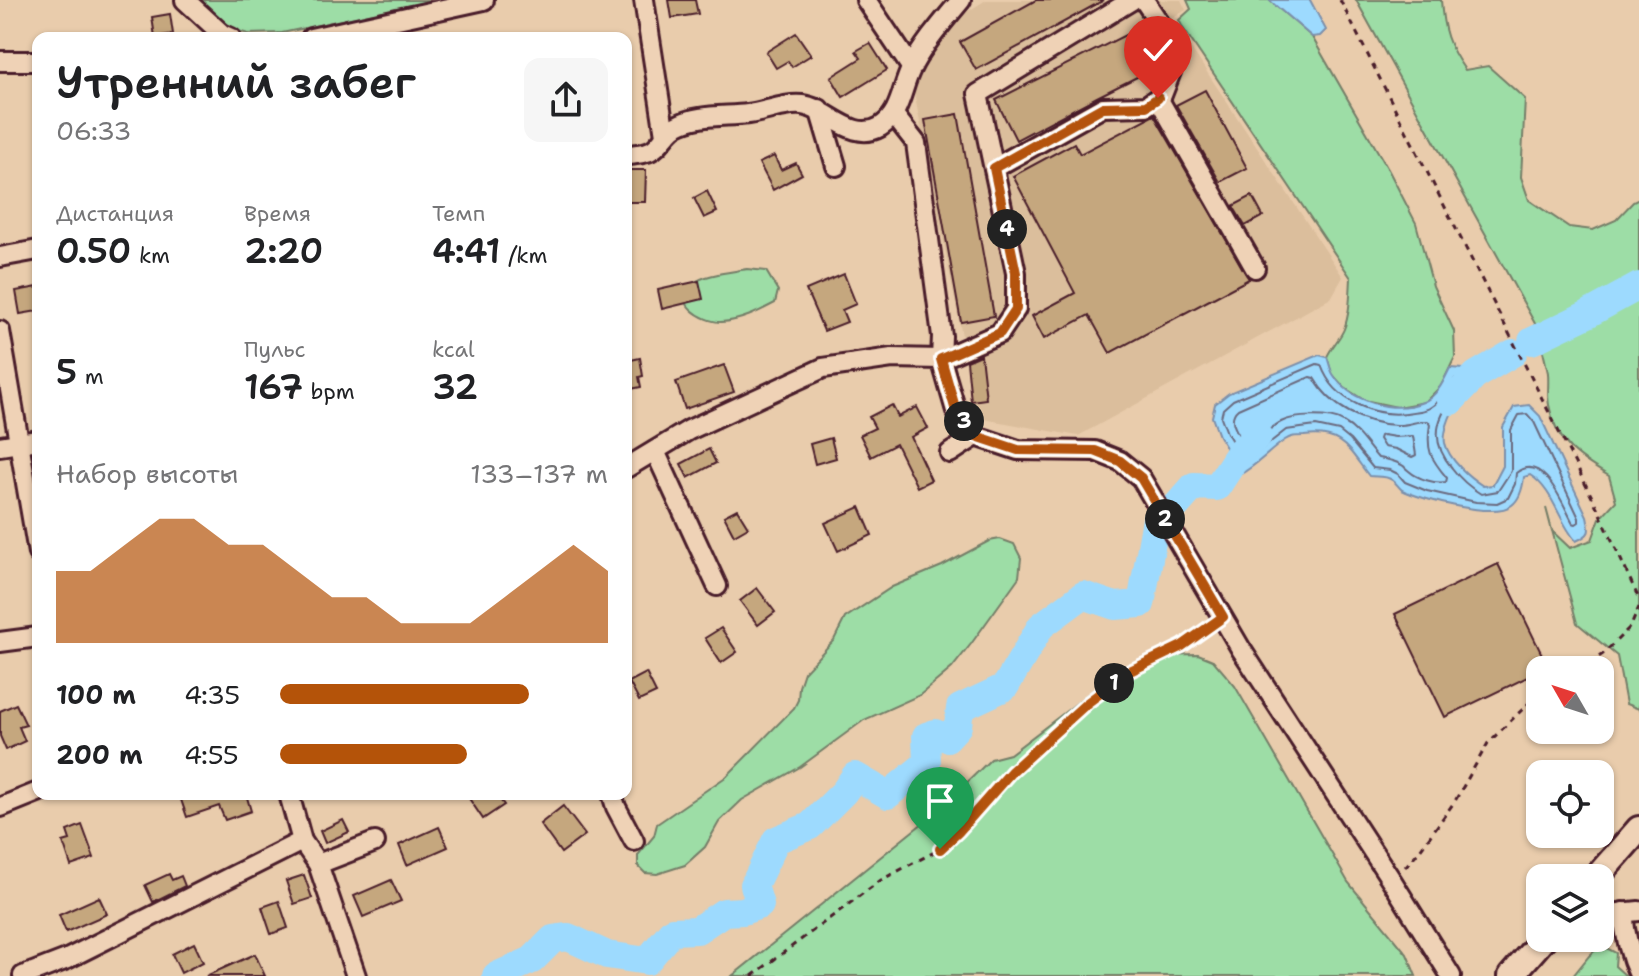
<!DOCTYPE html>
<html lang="ru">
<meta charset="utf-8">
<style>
:root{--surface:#fff;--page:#f6f6f6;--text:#202124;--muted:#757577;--accent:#b45309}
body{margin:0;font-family:"Shantell Sans",sans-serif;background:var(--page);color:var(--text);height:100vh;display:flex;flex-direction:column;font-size:30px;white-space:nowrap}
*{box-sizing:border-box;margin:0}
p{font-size:26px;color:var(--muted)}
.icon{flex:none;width:44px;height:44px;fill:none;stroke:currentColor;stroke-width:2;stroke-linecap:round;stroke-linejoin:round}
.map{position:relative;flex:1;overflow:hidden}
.panel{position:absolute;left:32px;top:32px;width:600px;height:768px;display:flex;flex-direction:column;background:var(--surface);border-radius:16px;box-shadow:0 2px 6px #0004}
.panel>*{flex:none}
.needle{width:52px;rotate:309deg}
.controls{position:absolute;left:1526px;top:656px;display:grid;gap:16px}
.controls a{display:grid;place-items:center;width:88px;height:88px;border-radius:16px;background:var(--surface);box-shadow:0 2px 6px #0004;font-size:40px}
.pin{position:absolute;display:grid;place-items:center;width:68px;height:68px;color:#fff;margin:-82px -34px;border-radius:50% 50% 50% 0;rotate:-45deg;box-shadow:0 0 8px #0007}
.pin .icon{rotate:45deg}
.km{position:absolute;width:40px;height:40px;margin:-20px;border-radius:50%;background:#222;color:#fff;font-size:22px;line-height:40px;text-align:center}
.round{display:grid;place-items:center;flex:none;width:84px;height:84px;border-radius:16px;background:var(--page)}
.overview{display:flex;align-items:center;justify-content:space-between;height:136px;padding:0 24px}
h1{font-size:44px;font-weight:600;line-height:60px}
.figures{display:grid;grid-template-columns:repeat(3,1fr);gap:12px;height:136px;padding:8px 24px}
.figures div{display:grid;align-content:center}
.figures b{font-size:34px;font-weight:600}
.figures small{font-size:22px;font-weight:400}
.figures p{font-size:22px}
.chart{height:224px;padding:16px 24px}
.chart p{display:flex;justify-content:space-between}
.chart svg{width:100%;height:144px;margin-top:8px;fill:var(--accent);opacity:.7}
ul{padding:0 24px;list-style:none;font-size:26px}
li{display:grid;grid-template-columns:128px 96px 1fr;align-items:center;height:60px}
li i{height:20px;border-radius:10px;background:var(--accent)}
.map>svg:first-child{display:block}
</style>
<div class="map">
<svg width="1639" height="976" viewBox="0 0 1639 976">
<rect width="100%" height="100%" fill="#e9ccac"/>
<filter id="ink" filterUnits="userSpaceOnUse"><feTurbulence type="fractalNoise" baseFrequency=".0125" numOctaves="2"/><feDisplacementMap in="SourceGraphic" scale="16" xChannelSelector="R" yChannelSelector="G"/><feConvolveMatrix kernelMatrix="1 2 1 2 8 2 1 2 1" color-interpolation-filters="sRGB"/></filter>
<g filter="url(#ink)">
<polygon fill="#dbbe9c" points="986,0 1181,0 1186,10 1171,18 1343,277 1331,298 1078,436 972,417 966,356 914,92 918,72 959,17"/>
<g fill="#9ddda6" stroke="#747e68" stroke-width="2">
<polygon points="197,0 435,0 282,33 248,34 232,29"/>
<path d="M1187,0H1269L1312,37L1389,171L1416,223L1433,286L1454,331L1455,357L1441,386L1425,402L1397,407L1364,400L1345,388L1332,374L1327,357C1331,347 1340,339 1344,329C1350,313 1350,295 1351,278L1183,28L1179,20L1191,9Z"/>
<path d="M1356,0H1441C1443,30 1448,46 1465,70L1488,66L1525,99L1521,177L1529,200L1569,227L1593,230L1616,220L1633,202L1639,199V709L1626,704L1617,656L1577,623L1546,508L1552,531L1570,548L1592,540L1600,518L1616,501L1609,476C1578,458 1556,443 1549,405C1547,395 1549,384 1548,373C1545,359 1541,344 1538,329Z"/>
<path d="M747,269L766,271L778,291L775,303C758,312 741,321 721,322C703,322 670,302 692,284C704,274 732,272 747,269Z"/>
<polygon points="1000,539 1014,544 1021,558 1019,577 971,644 952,668 920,695 864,720 800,767 742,800 719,822 705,847 685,865 657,874 645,873 638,866 638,855 654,836 657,824 727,776 794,708 798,700 799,687 804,672 834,640 845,618 892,587 942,566 989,541"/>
<polygon points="1198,654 1213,660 1235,686 1348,882 1407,954 1416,976 732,976 939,810 991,759 1010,754 1090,693 1155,655"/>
<polygon points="1601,945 1616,953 1615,966 1626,976 1573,976 1589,956"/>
</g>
<g fill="#9ddafe" stroke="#7c8faa" stroke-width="2">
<polygon points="1269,0 1310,0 1326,30 1320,36 1312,37"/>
<path d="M1319,355L1327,357C1329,362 1330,369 1333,374C1350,402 1394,414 1423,402C1437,397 1444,380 1450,368L1464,369L1476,375C1472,392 1466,393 1456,406C1450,414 1443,433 1445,443C1449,460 1469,477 1483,486L1493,485L1503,466V427L1514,407L1529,405L1540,416L1587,516C1590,531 1592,534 1576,541C1558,521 1554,490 1530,475L1524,477C1523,486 1520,499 1512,505C1495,519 1422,500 1402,490C1397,486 1395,480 1388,478C1382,476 1375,477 1369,476C1348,449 1342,431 1304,436C1296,436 1291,436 1285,440C1269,451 1256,466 1239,475L1234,473L1228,451L1219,436L1212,417L1215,404L1229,393Z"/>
</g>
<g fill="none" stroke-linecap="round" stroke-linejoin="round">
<g stroke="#6b6a7f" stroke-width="2">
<path d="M1317,364L1321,365C1334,402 1377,419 1413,412C1419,411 1426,411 1431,407C1442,400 1449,388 1455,378H1464L1465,384C1440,410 1425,436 1452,468C1460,479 1469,487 1481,494L1498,491L1511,471V430L1519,415L1527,414L1534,422L1579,518V522L1576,524L1573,523C1563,505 1543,451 1516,473L1515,484L1508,498L1497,503L1476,502L1427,491L1405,482L1398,474L1390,470L1373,468L1350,440L1339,431L1316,426L1286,430L1245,462L1240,463L1236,448L1227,433L1221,417L1223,409L1233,400Z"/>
<path d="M1310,377L1314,378C1330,407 1364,424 1396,425C1407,426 1418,420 1428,421L1430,424C1426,450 1430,458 1447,478L1446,482C1435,484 1418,479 1409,471C1400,464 1408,468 1398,463C1391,460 1385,459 1378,458C1367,446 1358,430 1343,422C1330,414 1294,415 1281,422C1270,428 1260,437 1250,445H1245C1238,433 1226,419 1238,409Z"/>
<polygon points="1383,435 1395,437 1413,436 1416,455 1412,457 1396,449 1384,447 1379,439 1380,436"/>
</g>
<g stroke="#9ddafe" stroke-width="28">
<polyline points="1532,341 1588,314 1639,286"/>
<polyline points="1451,401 1476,375 1513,353"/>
<polyline points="1171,512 1194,486 1217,487 1241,450 1258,436"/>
<polyline points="496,976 532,960 553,939 568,937 607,955 647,961 672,931 697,930 724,912 743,911 760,905 754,885 776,840 810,826 844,792 855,776 888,795 927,763 926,736 935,733 947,738 958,726 960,708 1005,687 1041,626 1083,595 1115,606 1141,604 1156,519"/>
</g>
</g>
<g fill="#c5a77e" stroke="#4a1f2b" stroke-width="2">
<polygon points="669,0 695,0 698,14 672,18"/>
<polygon points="1036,0 1104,0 976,70 960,42"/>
<polygon points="170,14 173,34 155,37 152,17"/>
<polygon points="1143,26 1160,61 1159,66 1097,97 1016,140 996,100"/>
<polygon points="796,33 811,55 792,67 788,61 776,68 766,52"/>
<polygon points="870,43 887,70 843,97 831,77 861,58 856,51"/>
<polygon points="1205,90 1247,168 1220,182 1176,105"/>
<polygon points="958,114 994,316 961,322 925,120"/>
<polygon points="1154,115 1249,279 1110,353 1089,315 1044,339 1032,316 1075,293 1013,176 1074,143 1080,154"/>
<polygon points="774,156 781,170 796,163 802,174 773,190 759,163"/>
<polygon points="626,170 646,170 645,202 626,202"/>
<polygon points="707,191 717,212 704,218 694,198"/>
<polygon points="1252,196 1263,216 1245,226 1233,206"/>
<polygon points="844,274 856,304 842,310 847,322 824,331 806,290"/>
<polygon points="699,281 703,299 662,309 658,290"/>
<polygon points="38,287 38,311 20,314 16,291"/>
<polygon points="981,355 986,399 971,401 967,361"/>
<polygon points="640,358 643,376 639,377 641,387 626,390 626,361"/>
<polygon points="724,365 734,392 685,409 676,382"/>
<polygon points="892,405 898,417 917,407 928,428 911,437 931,480 917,487 896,444 871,457 860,435 875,428 869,417"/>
<polygon points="831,438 836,458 815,464 810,444"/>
<polygon points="709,449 716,463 688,478 681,464"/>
<polygon points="860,507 872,535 838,551 825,523"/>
<polygon points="737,509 748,527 734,535 724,516"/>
<polygon points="1498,564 1548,667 1445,717 1395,614"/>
<polygon points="757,588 775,612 758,625 740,601"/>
<polygon points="721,628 737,652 721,663 705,638"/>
<polygon points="646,673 656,693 639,701 629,682"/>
<polygon points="16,704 26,725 19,727 25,741 6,750 0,736 0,711"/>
<polygon points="179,794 246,794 251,811 225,820 219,806 187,817"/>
<polygon points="466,794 496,794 504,805 483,819"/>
<polygon points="563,806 585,835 561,853 540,824"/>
<polygon points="343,820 349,832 325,843 320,831"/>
<polygon points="82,825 94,858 71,866 63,842 70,840 67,831"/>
<polygon points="439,827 448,847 407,865 399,845"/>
<polygon points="169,874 172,880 181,876 185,886 153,902 145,885"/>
<polygon points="304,875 312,898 294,904 286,881"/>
<polygon points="391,880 401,901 363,917 354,896"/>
<polygon points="99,897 107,914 66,932 59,915"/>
<polygon points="279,901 288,928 271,934 262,907"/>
<polygon points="194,943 203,962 181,973 172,954"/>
<polygon points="255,954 265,976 206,976"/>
</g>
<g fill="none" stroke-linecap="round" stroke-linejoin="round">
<g stroke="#4a1f2b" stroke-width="24">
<g id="minor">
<polyline points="185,0 222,34 231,38"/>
<polyline points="644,0 665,135"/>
<polyline points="866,0 911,67"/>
<polyline points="311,38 484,0"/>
<polyline points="0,61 36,61"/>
<polyline points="1158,98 1255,268"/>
<polyline points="819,109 836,166"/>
<polyline points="894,115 916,143 942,336 941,359 1000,333 1016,309 1016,273 978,94 1132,0"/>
<path d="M626,156C633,154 643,154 650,151C660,147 666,132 676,126C697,114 724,117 748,114C765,112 785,103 802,105C828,108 852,143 880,127C901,114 901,89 911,69C920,48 946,18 961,0"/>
<polyline points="994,168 1103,107 1146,106 1162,95 1171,72 1173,50 1166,33 1144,0"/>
<polyline points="0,257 38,250"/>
<polyline points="0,331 38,553"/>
<polyline points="0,446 38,440"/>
<polyline points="655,451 717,586"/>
<polyline points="950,453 976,436"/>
<polyline points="626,468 689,430 823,368 892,358 941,359 956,411 976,436 1018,450 1095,451 1120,461 1141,478 1241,649 1392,881 1451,976"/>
<polyline points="0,642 38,637"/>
<polyline points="289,794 302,841 318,864 356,976"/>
<polyline points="612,794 616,807 634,841"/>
<polyline points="1,807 38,792"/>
<polyline points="318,864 375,842"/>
<path d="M1623,912C1625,936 1629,954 1639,975"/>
<polyline points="1600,915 1639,911"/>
<polyline points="23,976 67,959 302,841"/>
</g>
</g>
<g stroke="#4a1f2b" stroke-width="30">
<g id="major">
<polyline points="1596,878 1639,829"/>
<polyline points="1511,976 1544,938"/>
</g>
</g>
<g stroke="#4a1f2b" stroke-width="3" stroke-dasharray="6 6" stroke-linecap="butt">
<polyline points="1340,0 1596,505 1639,599"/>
<polyline points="1579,670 1603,654 1631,626 1639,607"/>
<polyline points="1405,867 1420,850 1455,801 1488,743 1530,702 1540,696"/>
<polyline points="752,976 881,880 940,849 959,831 1011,772 1087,703 1130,671 1182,646 1210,626"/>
</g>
<use href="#minor" stroke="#efd2b6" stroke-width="18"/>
<use href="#major" stroke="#efd2b6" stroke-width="24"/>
</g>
</g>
<g fill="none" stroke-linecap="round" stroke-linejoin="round" filter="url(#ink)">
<g stroke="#fff" stroke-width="16">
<polyline id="route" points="940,849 959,831 1011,772 1087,703 1130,671 1182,646 1223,617 1141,478 1120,461 1095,451 1018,450 976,436 956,411 941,359 1000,333 1016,309 1016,273 994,168 1103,107 1146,106 1158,98"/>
</g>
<use href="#route" stroke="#b45309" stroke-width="10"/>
</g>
</svg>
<div class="controls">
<a><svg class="needle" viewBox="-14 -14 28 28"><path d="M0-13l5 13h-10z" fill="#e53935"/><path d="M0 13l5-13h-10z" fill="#757577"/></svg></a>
<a><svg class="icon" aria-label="locate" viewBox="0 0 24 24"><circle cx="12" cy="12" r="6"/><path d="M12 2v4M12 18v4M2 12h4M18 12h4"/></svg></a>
<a><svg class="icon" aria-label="layers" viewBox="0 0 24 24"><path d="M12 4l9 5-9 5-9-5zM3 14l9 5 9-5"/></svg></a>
</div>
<div class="pin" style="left:940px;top:849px;background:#1e9e55"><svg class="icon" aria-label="arrive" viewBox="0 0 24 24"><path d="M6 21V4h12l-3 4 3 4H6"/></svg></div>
<div class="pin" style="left:1158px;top:98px;background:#d93025"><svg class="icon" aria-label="check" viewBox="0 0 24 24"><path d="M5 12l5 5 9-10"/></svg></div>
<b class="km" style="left:1114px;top:683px">1</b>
<b class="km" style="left:1165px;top:519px">2</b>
<b class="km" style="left:964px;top:421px">3</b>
<b class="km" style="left:1007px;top:229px">4</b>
<section class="panel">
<div class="overview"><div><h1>Утренний забег</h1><p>06:33</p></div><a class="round"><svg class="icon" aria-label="share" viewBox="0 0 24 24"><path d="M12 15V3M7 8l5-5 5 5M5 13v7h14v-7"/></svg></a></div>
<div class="figures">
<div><p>Дистанция</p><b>0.50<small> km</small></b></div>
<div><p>Время</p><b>2:20</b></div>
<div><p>Темп</p><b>4:41<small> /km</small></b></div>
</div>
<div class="figures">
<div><b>5<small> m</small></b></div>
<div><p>Пульс</p><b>167<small> bpm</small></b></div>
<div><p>kcal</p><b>32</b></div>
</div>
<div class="chart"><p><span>Набор высоты</span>133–137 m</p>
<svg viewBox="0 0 160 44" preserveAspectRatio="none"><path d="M0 44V22L10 22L20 14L30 6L40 6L50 14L60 14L70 22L80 30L90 30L100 38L110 38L120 38L130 30L140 22L150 14L160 22V44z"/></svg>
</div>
<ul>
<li><b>100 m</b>4:35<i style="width:76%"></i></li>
<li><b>200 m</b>4:55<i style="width:57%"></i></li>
</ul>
</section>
</div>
